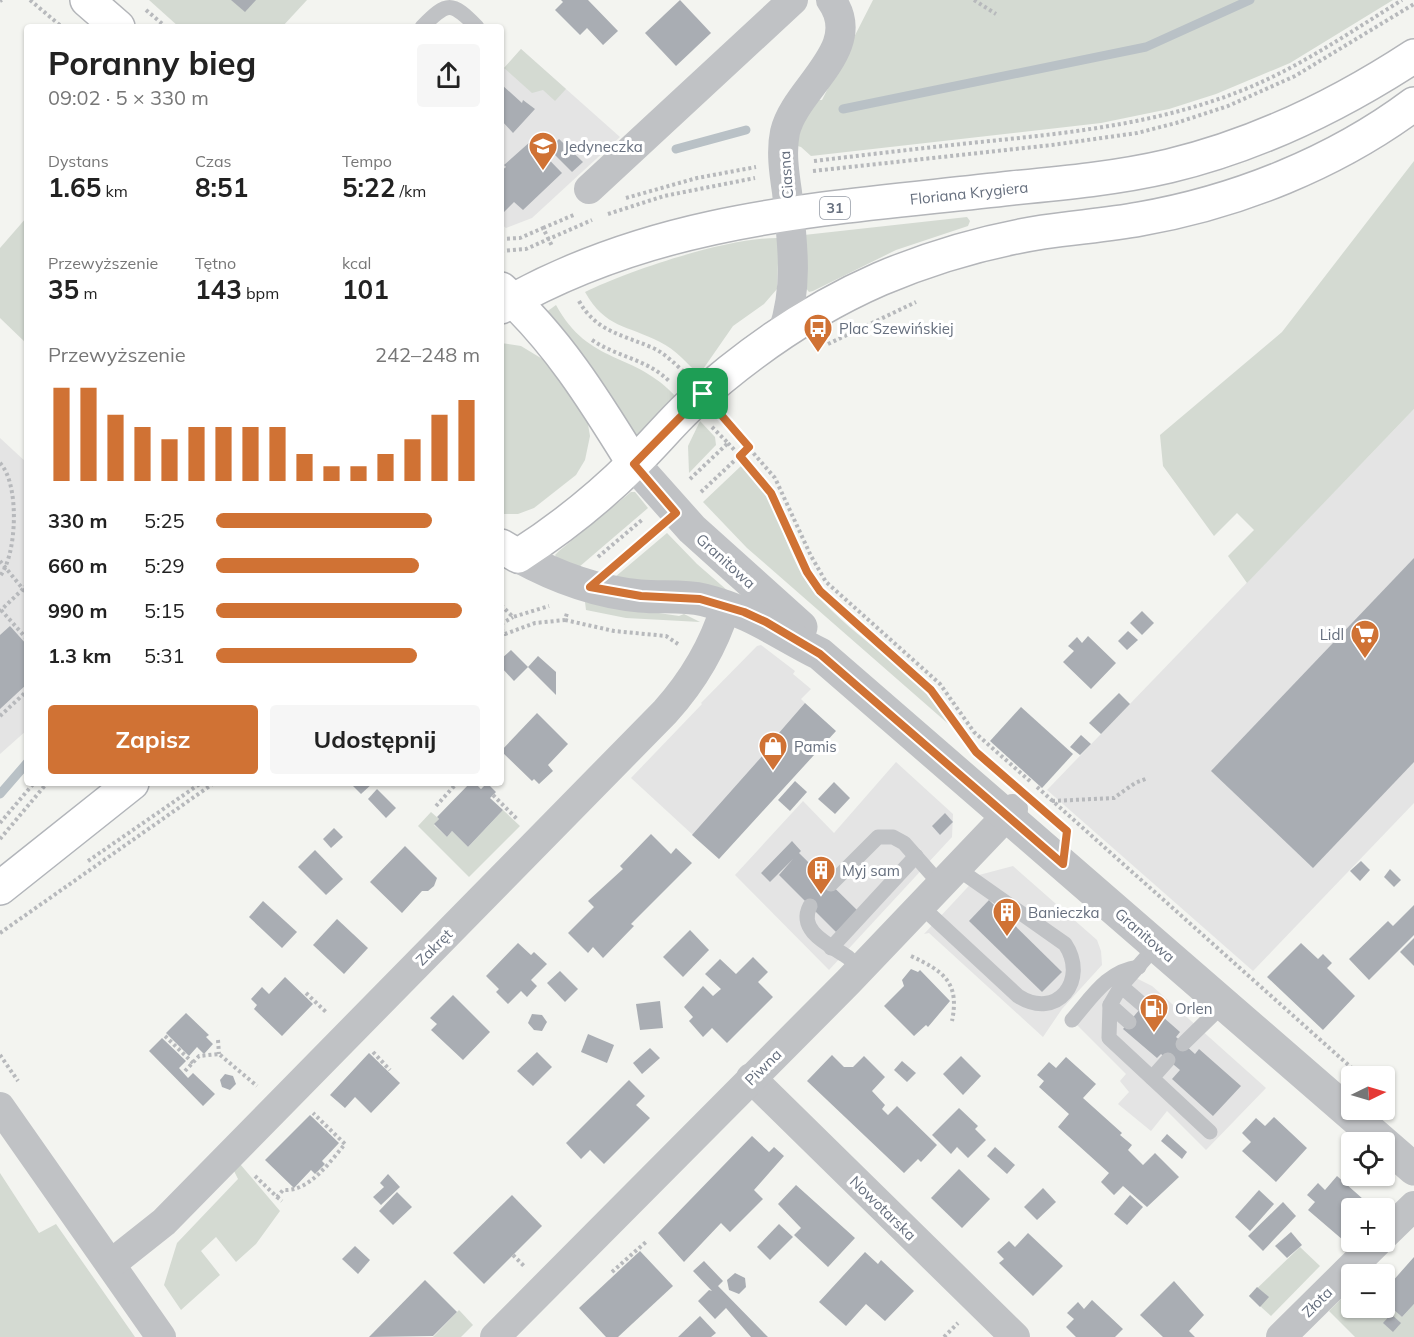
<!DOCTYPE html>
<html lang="pl">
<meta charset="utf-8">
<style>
:root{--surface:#fff;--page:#f6f6f6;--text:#222;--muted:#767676;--accent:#d07234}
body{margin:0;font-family:Mulish,sans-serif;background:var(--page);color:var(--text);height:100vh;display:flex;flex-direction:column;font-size:22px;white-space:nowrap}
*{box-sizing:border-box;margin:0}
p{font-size:20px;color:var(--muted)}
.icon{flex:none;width:33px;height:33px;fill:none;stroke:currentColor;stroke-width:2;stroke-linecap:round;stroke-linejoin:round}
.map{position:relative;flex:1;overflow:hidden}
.panel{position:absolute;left:24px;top:24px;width:480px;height:762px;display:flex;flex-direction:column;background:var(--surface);border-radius:6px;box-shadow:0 2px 4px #0004}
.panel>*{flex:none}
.needle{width:39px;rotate:85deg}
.controls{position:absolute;left:1341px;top:1066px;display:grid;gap:12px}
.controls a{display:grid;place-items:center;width:54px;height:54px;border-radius:6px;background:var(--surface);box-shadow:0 2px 4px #0004;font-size:30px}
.pin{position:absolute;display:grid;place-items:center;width:51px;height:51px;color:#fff;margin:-26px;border-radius:12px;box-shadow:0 3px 9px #0006}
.round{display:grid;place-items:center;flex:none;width:63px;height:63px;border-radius:6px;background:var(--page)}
.summary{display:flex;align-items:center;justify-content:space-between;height:102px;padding:0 24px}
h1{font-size:33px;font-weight:700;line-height:45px}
.figures{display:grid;grid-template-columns:repeat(3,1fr);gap:9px;height:102px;padding:6px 24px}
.figures div{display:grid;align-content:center}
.figures b{font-size:26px;font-weight:700}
.figures small{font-size:16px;font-weight:400}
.figures p{font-size:16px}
.chart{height:168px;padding:12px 24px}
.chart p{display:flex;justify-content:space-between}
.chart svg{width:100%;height:108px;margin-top:6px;stroke:var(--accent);stroke-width:6}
.action{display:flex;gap:12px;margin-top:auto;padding:12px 24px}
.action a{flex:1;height:69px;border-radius:6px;background:var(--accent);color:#fff;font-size:24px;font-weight:700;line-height:69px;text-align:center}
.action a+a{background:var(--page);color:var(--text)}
ul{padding:0 24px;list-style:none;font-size:20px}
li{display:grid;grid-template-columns:96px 72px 1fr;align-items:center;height:45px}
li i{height:15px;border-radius:8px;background:var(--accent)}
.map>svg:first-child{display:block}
</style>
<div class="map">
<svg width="1414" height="1337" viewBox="0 0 1414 1337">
<rect width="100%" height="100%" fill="#f3f4f0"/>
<g fill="#e4e4e4">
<polygon points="521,49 620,137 532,218 506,228 501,224 501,72"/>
<polygon points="1414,409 1414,803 1253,971 1047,790"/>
<polygon points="0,438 27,463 27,730 0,754"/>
<polygon points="761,645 795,671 793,674 811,689 801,699 805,703 807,760 719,859 631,778 702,704 701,703 757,646"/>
<polygon points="896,762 953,814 952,837 829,970 735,875 803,801 834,833"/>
<polygon points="1013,866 1097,940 1101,951 1102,965 1062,1009 1043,1037 929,933 924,934 979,875"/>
<polygon points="1124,972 1152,986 1266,1088 1206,1150 1167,1111 1151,1131 1118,1104 1129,1092 1120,1081 1126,1074 1075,1023"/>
</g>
<g fill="#d4dad2">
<polygon points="149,0 307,0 282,27 179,27"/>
<polygon points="873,0 1393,0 1290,63 1216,94 1169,109 1101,123 811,156 801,147 794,145 812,100 822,100"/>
<polygon points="521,49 566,89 555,101 543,90 532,93 504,68"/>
<polygon points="1414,161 1414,409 1247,583 1228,556 1254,530 1237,513 1214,536 1163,466 1160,435 1282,332"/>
<polygon points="27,217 27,344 0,318 0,248"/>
<polygon points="967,217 970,221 968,226 896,250 813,291 809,292 805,287 804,235"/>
<path d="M779,238L777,289L764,304L733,326L699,375C687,363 676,350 660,342C627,325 605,328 585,292C630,270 729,237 779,238Z"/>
<path d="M556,305C589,366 635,351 676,397L639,436L634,435L545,313Z"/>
<polygon points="501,343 521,346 544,360 587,418 590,436 585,460 576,475 534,508 518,514 501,514"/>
<polygon points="700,421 715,437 716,445 689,473 688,446"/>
<path d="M741,466C750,475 759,483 765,494C783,525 791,565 815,593C857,642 919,672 953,728L747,548L703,502Z"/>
<polygon points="631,492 635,492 648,508 579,567 557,558 555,555 559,551"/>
<polygon points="667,533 697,564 728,591 615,577"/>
<polygon points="585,602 679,616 684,614 700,622 626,618 586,610"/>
<polygon points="503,810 520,826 469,877 418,826 431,812 439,819 434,825 447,837 452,831 468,847"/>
<polygon points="240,1164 280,1211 256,1244 236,1262 216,1237 201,1251 220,1275 181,1310 164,1285 177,1243 238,1179 233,1169"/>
<polygon points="0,1173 39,1233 56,1224 135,1337 0,1337"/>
<polygon points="1300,1247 1320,1266 1271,1316 1249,1296"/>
<polygon points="1351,1289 1352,1308 1384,1308 1385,1301 1402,1317 1414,1304 1414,1337 1355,1337 1329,1311"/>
<polygon points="459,1310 473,1325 461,1337 433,1337"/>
</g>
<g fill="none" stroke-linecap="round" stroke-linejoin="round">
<g stroke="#b9c1c6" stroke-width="9">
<polyline points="843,109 1146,47 1250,0"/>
<polyline points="676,149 746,130"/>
<polyline points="0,794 27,763"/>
</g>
</g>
<g fill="#a9adb3">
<polygon points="231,0 256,0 245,12"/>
<polygon points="561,0 588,0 618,31 603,45 587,28 580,35 555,10 563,2"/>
<polygon points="680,0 711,33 676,66 645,33"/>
<polygon points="501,84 522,103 523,100 535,109 513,133 501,120"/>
<polygon points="559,139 583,162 572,172 549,149"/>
<polygon points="531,141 562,173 523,210 514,202 504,212 501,209 501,171 506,167 504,165"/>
<polygon points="1414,558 1414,762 1313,868 1211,771"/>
<polygon points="1142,611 1154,623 1142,635 1130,623"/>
<polygon points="10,626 27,645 27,684 0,709 0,635"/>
<polygon points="1128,631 1138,640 1127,650 1118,641"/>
<polygon points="1088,636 1116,663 1091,689 1063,662 1074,651 1068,646 1077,637 1082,643"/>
<polygon points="511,650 528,667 514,681 501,667 501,659"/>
<polygon points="538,656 556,672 556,695 528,667"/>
<polygon points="1119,693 1130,704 1101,734 1089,723"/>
<polygon points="805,703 836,731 719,859 692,835 780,736 778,734"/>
<polygon points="1021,707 1073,754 1042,788 990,741"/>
<polygon points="537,713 568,744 548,765 553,771 539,784 534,779 532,781 501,751"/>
<polygon points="1081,735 1091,744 1080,755 1070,747"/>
<polygon points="795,781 807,792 790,811 778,800"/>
<polygon points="834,782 850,798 835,814 818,799"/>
<polygon points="350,783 373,783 361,794"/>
<polygon points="470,783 475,783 481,789 487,783 496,792 490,798 503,810 468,847 452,831 447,837 434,824 439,819 437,817"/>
<polygon points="377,789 396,808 386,818 368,799"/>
<polygon points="945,813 953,822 940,835 932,826"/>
<polygon points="334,828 343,837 331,848 323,839"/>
<polygon points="651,834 671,854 676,848 692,863 631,924 634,926 603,958 593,947 588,953 568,933 594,907 588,901 623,869 620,866"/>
<polygon points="792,841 801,851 799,853 858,911 836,932 779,875 793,859 770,882 761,873"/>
<polygon points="405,846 437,878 434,886 428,891 422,891 402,913 370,882"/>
<polygon points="315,850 343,879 326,895 298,867"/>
<polygon points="1361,861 1370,870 1360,881 1350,871"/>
<polygon points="1390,869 1401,880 1394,887 1384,877"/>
<polygon points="989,900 1062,972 1042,992 969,921"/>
<polygon points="263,901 297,932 282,948 249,917"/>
<polygon points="1414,905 1414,935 1369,980 1349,959 1388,921 1393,926"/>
<polygon points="337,919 368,948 344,974 313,945"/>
<polygon points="690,930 709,950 683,977 663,957"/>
<polygon points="1414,938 1414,966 1400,952"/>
<polygon points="518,943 531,955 534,952 547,964 531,980 537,986 527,997 521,991 508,1004 496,992 499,989 486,976"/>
<polygon points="1301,943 1318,959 1323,954 1332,963 1327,968 1355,996 1323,1030 1267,977"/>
<polygon points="753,957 768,972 758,982 773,997 727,1043 712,1028 703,1037 689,1021 693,1017 684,1007 703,986 713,996 721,989 705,974 720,959 736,974"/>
<polygon points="911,969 918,972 920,970 950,1001 928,1027 926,1025 914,1036 884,1006 904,986 902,980"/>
<polygon points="560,971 578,989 565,1002 547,983"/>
<polygon points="285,977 313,1004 282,1036 254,1009 257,1005 251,999 262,987 269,994"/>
<polygon points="453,995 490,1032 463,1060 431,1030 437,1024 430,1018"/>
<polygon points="660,1001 663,1028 640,1030 636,1004"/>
<polygon points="1146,1002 1180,1032 1176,1037 1195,1054 1199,1049 1241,1086 1213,1116 1172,1079 1180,1070 1161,1054 1157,1058 1123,1029"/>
<polygon points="186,1013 209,1035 206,1037 213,1044 204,1054 197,1047 189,1056 166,1033"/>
<polygon points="532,1014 542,1015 547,1022 542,1031 534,1030 528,1023"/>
<polygon points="588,1034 614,1045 607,1063 581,1052"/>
<polygon points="162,1038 186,1061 179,1068 188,1078 193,1073 215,1094 203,1106 149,1051"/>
<polygon points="650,1048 660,1058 642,1074 633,1063"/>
<polygon points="537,1052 552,1067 533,1086 517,1071"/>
<polygon points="369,1053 400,1083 371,1113 355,1097 345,1108 330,1095"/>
<polygon points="832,1055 844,1067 853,1067 864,1056 885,1077 872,1091 885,1105 882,1109 888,1115 897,1106 937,1145 921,1162 918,1159 904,1173 807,1081"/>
<polygon points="961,1056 981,1076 963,1095 943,1074"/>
<polygon points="1066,1057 1096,1084 1083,1098 1122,1133 1120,1135 1132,1145 1128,1150 1143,1165 1155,1153 1179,1177 1147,1207 1123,1186 1114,1195 1101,1182 1109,1173 1058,1127 1069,1114 1039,1087 1044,1081 1037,1075 1049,1062 1056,1068"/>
<polygon points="902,1061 916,1073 907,1082 894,1070"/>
<polygon points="225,1074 233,1076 236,1084 230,1090 222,1087 220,1080"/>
<polygon points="629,1080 645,1096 636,1105 650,1118 604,1164 590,1150 581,1159 566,1143"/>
<polygon points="959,1108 978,1126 975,1129 986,1140 968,1158 957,1147 951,1154 932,1135"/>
<polygon points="310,1115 339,1143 322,1161 325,1164 315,1174 311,1170 294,1188 265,1160"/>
<polygon points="1274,1117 1307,1148 1276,1182 1242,1151 1251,1142 1242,1133 1256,1118 1265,1126"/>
<polygon points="1167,1134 1187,1152 1182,1159 1161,1141"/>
<polygon points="752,1136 769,1152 774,1147 784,1156 754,1190 763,1199 730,1232 721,1223 684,1262 658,1233"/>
<polygon points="995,1147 1015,1165 1007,1174 987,1156"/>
<polygon points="959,1169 990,1199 962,1228 931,1198"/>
<polygon points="388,1174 400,1187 381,1205 373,1197 384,1187 380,1183"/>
<polygon points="1337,1176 1372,1207 1352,1209 1352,1230 1343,1240 1308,1210 1315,1202 1307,1195 1318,1183 1325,1190"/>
<polygon points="796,1185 855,1238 828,1267 794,1235 801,1228 778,1204"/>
<polygon points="1043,1188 1056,1202 1037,1220 1024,1207"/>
<polygon points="1259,1190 1274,1204 1250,1231 1235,1217"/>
<polygon points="397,1192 412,1207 393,1225 379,1211"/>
<polygon points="512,1195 542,1226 484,1284 453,1253"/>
<polygon points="1130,1195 1143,1207 1127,1225 1114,1214"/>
<polygon points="1283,1202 1296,1216 1263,1251 1248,1236"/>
<polygon points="779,1224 793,1237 770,1260 757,1247"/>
<polygon points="1291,1232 1302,1245 1287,1258 1275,1246"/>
<polygon points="1028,1233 1063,1266 1033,1296 999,1263 1004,1259 997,1252 1009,1241 1015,1247"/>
<polygon points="355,1246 370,1260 358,1274 342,1259"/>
<polygon points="640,1251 673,1286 618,1337 606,1337 579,1308"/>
<polygon points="865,1252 878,1264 881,1260 914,1291 885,1321 866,1304 846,1326 819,1302"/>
<polygon points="1414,1257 1414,1304 1402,1317 1384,1301 1384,1298 1395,1286 1391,1283"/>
<polygon points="704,1261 723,1281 718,1286 768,1337 751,1337 726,1308 715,1319 698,1301 709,1290 712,1291 693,1271"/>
<polygon points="735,1273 745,1278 746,1287 739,1294 729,1290 727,1280"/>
<polygon points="425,1280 457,1312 433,1336 369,1337"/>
<polygon points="1174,1281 1204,1315 1189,1331 1195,1337 1163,1337 1140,1315"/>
<polygon points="1257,1287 1269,1297 1260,1307 1249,1296"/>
<polygon points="1092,1300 1123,1329 1115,1337 1076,1337 1066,1327 1074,1319 1067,1313 1078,1302 1084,1309"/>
<polygon points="1391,1314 1401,1323 1393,1332 1383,1323"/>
<polygon points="700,1316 716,1333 711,1337 678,1337"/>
</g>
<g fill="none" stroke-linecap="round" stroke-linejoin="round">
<g stroke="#b2b5ba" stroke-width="36">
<polyline id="secondary" points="0,888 132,783"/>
</g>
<g stroke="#b3b5b9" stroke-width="36">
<g id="primary">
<polyline points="87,0 118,27"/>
<path d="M501,289C557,339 595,401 634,464"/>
<path d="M501,307C662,214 832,209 1012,188C1065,183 1118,178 1169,166C1257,145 1339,105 1414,56"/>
<path d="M501,546L518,556C560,529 599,498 634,463C653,445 669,425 688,407C745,355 809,310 880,279C932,257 987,241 1043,232C1076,227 1108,225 1140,219C1237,202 1335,163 1414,104"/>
</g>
</g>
<g stroke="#b7b9bc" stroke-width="4" stroke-dasharray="3 3" stroke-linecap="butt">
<polyline points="30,0 62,27"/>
<polyline points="974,0 996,14"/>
<polyline points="0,1 2,0"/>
<polyline points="146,10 166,27"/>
<path d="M814,161C873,154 931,147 990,141C1079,132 1165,122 1248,88C1303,65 1352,31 1402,0"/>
<polyline points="813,171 1052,145 1137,133 1176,123 1228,106 1295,76 1414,4"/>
<polyline points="626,198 697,178 756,167"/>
<polyline points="608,214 664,196 755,178"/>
<polyline points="543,228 576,214"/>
<polyline points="501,239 520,238 543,228 552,246"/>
<polyline points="501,251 526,249 592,220"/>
<path d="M579,301C596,332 624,335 653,348C664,353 673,362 683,371"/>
<path d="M592,340C617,357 647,359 669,381"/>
<polyline points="828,344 916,302"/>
<polyline points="722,417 775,478 811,556 826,582 940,684 974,732 1031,782"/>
<polyline points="728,443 766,485 807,572 820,591 931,690 959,730"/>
<path d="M0,463C20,484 17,555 0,576"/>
<polyline points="690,479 728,443 711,426"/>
<polyline points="701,492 749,447"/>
<polyline points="598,557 643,519"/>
<polyline points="0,561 23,589 0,611"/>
<polyline points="619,562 655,532"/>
<polyline points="27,585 23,589 27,593"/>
<polyline points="501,605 513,617 549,606"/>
<polyline points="1,610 27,639"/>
<polyline points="565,620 614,631 666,636 678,644"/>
<polyline points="501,624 513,617"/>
<polyline points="501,629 505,634 535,623 565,620 567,613"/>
<polyline points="0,716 27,691"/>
<polyline points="1037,787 1362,1077"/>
<polyline points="493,795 518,820"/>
<polyline points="1052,801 1114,798 1135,783 1148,778"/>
<polyline points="436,806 457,783"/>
<polyline points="0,823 34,783"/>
<polyline points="0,839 47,783"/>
<polyline points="88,861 201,783"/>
<polyline points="0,933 214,783"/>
<path d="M911,956C943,971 960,982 952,1021"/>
<polyline points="306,993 327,1013"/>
<polyline points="165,1036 193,1063"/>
<polyline points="218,1040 219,1054"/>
<polyline points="373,1052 390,1070"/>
<polyline points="0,1055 18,1081"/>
<polyline points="185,1071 199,1056 219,1054 257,1086"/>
<path d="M255,1176L277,1197L283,1190C309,1192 329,1163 345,1144L313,1113"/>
<polyline points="277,1197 282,1201"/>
<polyline points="513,1255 525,1267"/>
<polyline points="612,1272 647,1241"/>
<polyline points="944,1337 958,1323"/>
</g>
<g stroke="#c0c2c5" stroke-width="15">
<path d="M422,27C448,1 451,1 477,27"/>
<polyline points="831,884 878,837 893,837 904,843 942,886"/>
<path d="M810,906C797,931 830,945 846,956C851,959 855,965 860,970"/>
<path d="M922,907L1018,996C1057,1021 1089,980 1065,944L958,869"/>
<polyline points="831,948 916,856"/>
<polyline points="1121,986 1143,1005"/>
<polyline points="1110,1005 1109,1038 1210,1132"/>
<path d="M1072,1020C1092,997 1107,971 1139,967"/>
<polyline points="1129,1022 1110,1005 1121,986 1157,945"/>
<polyline points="1183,1044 1224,1004"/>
<polyline points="1152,1078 1168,1060"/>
</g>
<g stroke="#c0c2c5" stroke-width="30">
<polyline points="589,189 793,0"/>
<path d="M783,332C799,285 792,240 787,192C784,172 781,151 785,132C795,88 866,48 831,0"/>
<polyline points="751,1078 1015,1337"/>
<polyline points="0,1107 161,1337"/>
<polyline points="1384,1235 1414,1206"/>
<path d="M111,1264L164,1222L665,712C693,681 713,648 726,606"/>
<polyline points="495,1337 848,982 1013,809"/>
<polyline points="1281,1337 1377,1242"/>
</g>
<g stroke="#c0c2c5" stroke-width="33">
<polyline points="634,464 692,529 801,627"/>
<path d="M518,556C556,577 596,592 640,596C661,598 683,595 704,600C752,612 778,633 820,654L1414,1169"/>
</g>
<use href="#secondary" stroke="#fff" stroke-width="33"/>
<use href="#primary" stroke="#fff" stroke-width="33"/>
</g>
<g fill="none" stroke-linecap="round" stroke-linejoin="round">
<g stroke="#fff" stroke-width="12">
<polygon id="route" points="703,394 749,447 740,456 771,493 807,572 820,591 931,690 976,752 1067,831 1063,864 820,654 766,622 744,612 700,599 641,596 590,587 676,513 634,464"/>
</g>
<use href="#route" stroke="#d07234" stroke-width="8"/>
</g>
<defs>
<g id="school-pin" transform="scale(1.5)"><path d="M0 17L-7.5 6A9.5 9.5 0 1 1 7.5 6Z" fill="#d07234" stroke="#fff"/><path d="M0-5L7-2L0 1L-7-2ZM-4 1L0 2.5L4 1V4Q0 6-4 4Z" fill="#fff"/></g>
<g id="bus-pin" transform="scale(1.5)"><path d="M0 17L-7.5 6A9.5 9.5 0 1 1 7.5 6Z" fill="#d07234" stroke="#fff"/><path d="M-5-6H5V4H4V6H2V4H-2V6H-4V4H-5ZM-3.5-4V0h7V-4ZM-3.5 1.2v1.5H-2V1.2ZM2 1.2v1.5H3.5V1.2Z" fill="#fff"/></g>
<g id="supermarket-pin" transform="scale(1.5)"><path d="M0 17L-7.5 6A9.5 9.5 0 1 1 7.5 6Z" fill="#d07234" stroke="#fff"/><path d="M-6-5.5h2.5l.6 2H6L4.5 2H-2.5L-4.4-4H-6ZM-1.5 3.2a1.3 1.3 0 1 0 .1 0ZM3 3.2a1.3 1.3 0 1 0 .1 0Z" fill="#fff"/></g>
<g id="shop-pin" transform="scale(1.5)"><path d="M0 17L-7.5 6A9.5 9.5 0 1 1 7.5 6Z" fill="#d07234" stroke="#fff"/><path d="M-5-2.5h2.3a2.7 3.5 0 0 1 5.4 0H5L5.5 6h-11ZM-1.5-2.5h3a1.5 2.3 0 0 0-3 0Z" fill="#fff"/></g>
<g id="building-pin" transform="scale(1.5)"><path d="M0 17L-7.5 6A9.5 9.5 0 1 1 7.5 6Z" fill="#d07234" stroke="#fff"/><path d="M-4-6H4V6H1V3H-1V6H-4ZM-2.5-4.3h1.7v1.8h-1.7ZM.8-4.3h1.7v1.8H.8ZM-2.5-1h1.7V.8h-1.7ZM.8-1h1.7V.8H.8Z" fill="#fff"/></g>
<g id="fuel-pin" transform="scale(1.5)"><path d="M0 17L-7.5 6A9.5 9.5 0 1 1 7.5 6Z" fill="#d07234" stroke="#fff"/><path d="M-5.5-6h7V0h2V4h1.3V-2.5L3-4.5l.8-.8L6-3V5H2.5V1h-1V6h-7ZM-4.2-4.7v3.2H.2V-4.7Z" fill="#fff"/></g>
</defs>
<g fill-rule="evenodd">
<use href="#school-pin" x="543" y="146"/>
<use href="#bus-pin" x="818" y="328"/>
<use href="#supermarket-pin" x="1365" y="634"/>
<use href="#shop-pin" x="773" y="746"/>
<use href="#building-pin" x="821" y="870"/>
<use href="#building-pin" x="1007" y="912"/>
<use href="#fuel-pin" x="1154" y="1008"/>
</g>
<g text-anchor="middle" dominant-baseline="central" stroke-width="6" stroke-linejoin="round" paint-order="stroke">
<rect fill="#fff" stroke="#949aa5" stroke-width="1.5" x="820" y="197" width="30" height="22" rx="4.5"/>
<g font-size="14" font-weight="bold" fill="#666f7e">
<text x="835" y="208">31</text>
</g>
<g font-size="15" fill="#666f7e" stroke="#fff" text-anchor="start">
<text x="564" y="146">Jedyneczka</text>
<text x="839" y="328">Plac Szewińskiej</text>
<text x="1344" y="634" text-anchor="end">Lidl</text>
<text x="794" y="746">Pamis</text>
<text x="842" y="870">Myj sam</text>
<text x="1028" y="912">Banieczka</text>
<text x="1175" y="1008">Orlen</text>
</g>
<g font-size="15" fill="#666f7e" stroke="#fff">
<text transform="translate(786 175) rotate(-94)">Ciasna</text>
<text transform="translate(969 193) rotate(-6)">Floriana Krygiera</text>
<text transform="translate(726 561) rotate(42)">Granitowa</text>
<text transform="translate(1145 935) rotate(41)">Granitowa</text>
<text transform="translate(434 947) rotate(-45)">Zakręt</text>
<text transform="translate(763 1067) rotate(-45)">Piwna</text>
<text transform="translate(883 1208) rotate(44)">Nowotarska</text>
<text transform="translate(1317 1302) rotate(-45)">Złota</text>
</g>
</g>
</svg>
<div class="controls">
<a><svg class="needle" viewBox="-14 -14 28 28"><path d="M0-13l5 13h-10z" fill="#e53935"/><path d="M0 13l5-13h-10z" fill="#767676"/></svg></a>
<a><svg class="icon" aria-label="locate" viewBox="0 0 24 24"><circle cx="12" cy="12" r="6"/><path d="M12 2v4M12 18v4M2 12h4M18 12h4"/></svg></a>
<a>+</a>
<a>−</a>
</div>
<div class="pin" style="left:703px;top:394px;background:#1e9e55"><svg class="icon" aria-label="arrive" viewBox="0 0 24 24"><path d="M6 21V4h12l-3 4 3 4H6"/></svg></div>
<section class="panel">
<div class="summary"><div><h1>Poranny bieg</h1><p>09:02 · 5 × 330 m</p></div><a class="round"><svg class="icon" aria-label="share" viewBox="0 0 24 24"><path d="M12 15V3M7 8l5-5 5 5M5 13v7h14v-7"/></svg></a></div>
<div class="figures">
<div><p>Dystans</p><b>1.65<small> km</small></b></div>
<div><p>Czas</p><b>8:51</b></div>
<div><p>Tempo</p><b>5:22<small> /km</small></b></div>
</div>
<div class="figures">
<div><p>Przewyższenie</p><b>35<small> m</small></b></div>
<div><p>Tętno</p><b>143<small> bpm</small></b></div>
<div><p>kcal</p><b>101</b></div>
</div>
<div class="chart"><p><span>Przewyższenie</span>242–248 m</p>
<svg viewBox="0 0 160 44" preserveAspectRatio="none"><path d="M5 44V6M15 44V6M25 44V17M35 44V22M45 44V27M55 44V22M65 44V22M75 44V22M85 44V22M95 44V33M105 44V38M115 44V38M125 44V33M135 44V27M145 44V17M155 44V11"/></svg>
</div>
<ul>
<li><b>330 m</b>5:25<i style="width:82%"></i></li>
<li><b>660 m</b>5:29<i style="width:77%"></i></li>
<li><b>990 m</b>5:15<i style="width:93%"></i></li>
<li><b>1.3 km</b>5:31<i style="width:76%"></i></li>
</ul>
<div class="action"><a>Zapisz</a><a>Udostępnij</a></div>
</section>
</div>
